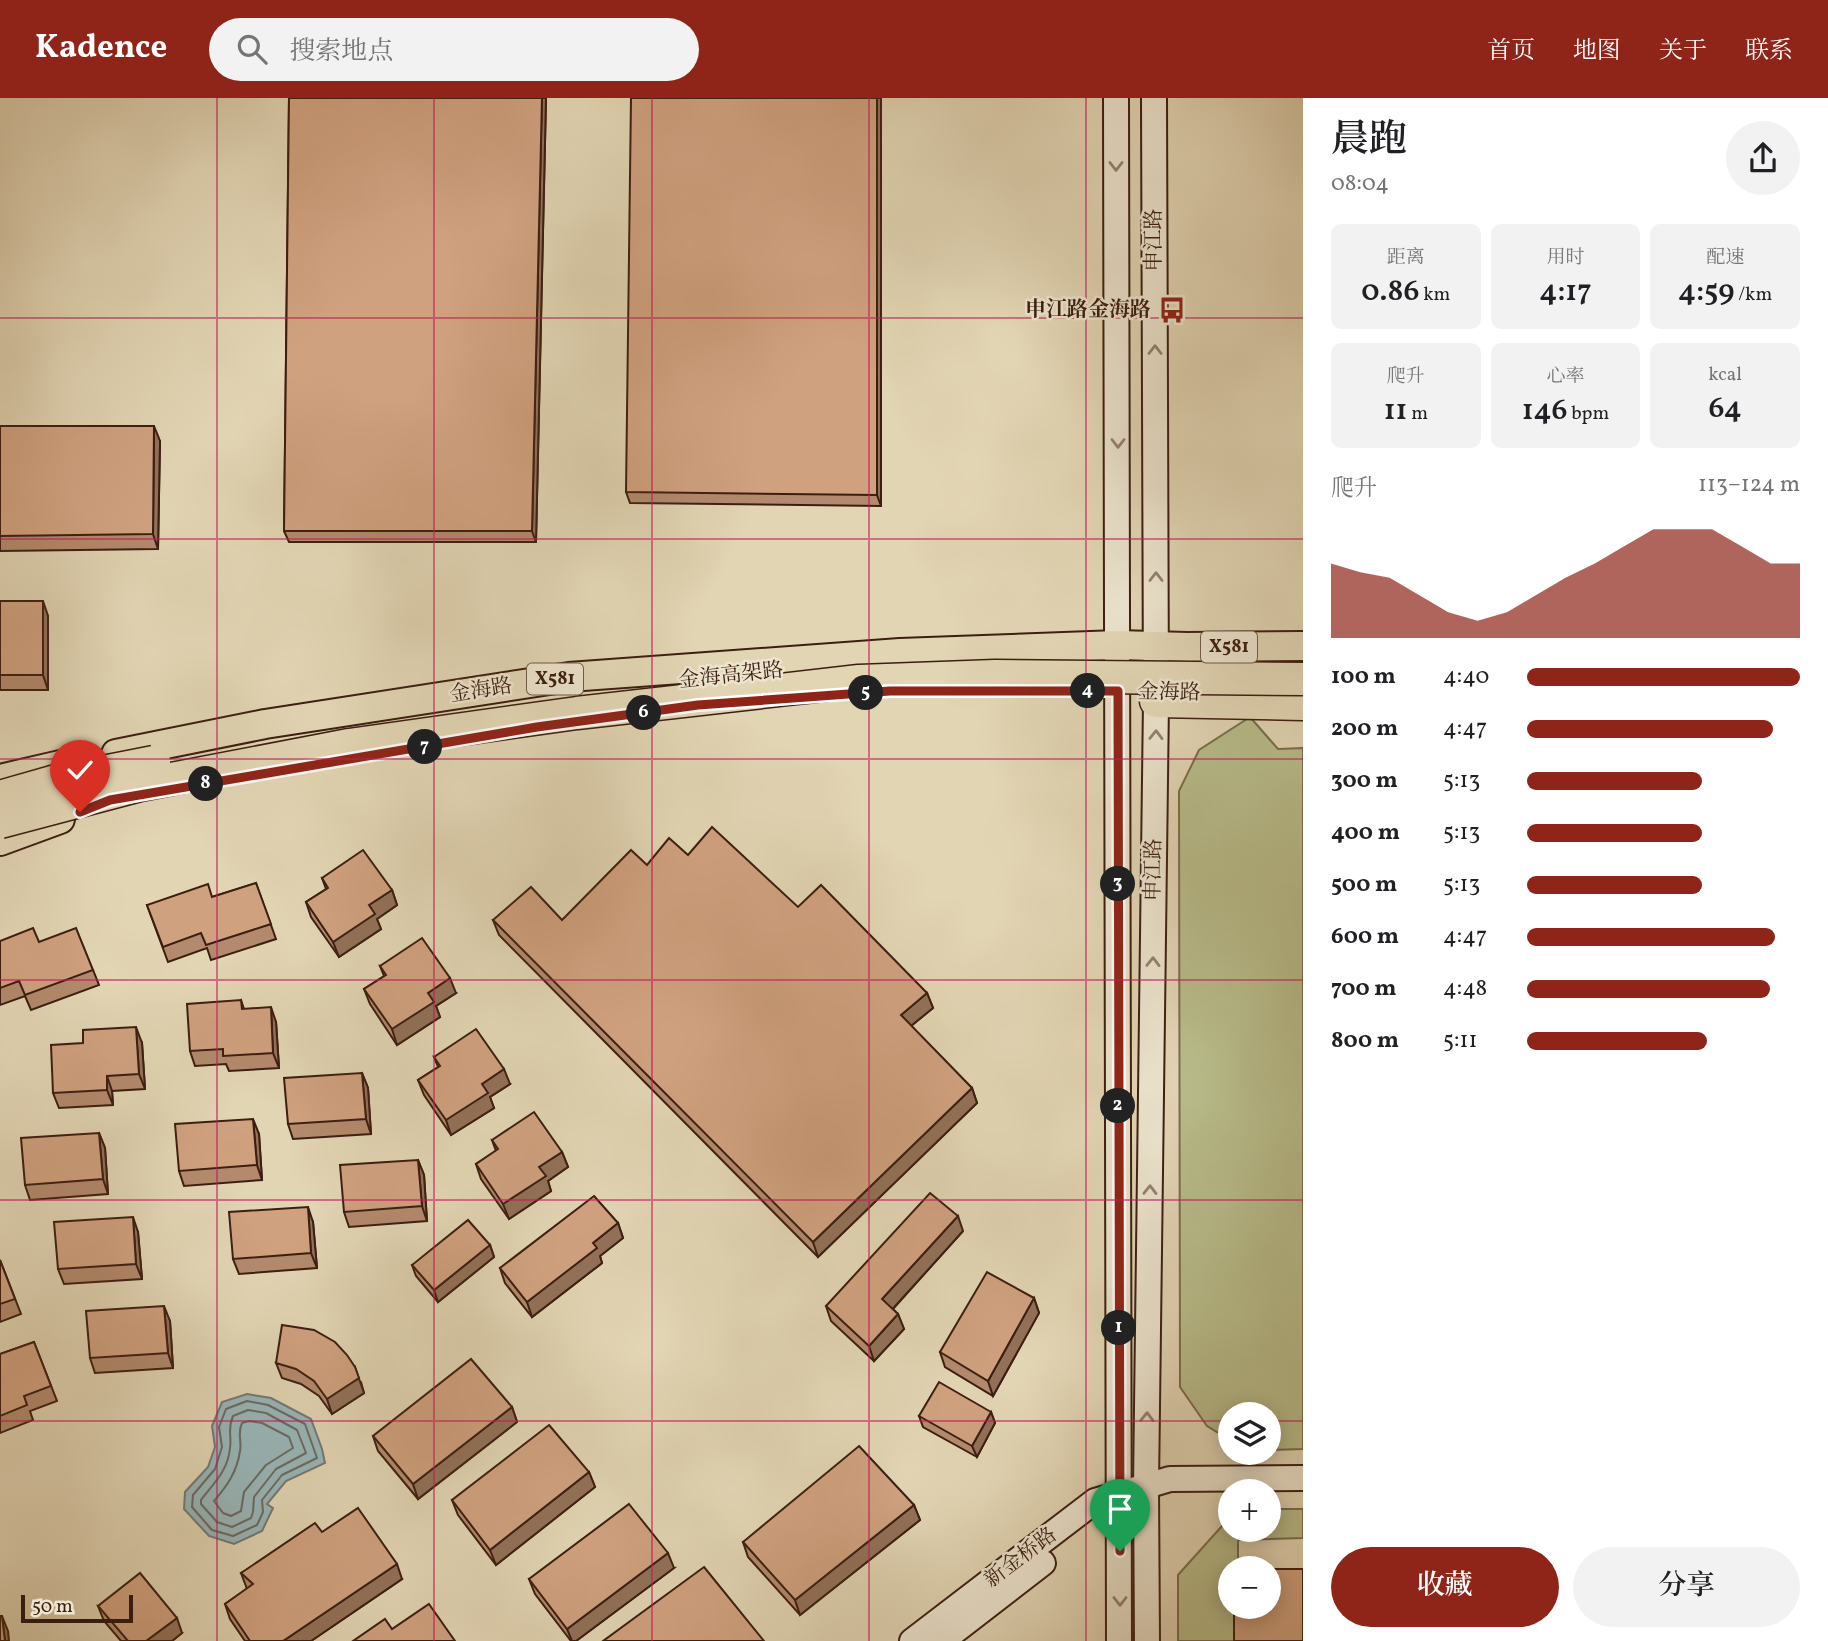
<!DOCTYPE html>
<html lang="zh">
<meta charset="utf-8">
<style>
:root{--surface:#fff;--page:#f2f2f2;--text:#202124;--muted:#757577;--accent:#8f2418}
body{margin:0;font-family:Vollkorn,"Noto Serif SC",serif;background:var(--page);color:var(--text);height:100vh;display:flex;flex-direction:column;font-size:26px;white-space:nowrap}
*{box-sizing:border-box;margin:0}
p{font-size:23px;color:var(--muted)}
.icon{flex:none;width:38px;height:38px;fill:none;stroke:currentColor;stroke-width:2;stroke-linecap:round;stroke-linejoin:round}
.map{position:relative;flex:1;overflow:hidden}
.panel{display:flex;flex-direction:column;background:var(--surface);width:525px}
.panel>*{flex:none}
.buttons{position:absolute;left:1218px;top:1304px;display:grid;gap:14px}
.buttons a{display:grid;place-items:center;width:63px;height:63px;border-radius:50%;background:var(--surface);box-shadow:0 4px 18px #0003;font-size:35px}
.scale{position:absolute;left:21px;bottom:18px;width:112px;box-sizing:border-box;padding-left:7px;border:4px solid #3c1e11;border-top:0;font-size:19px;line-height:24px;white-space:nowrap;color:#3c1e11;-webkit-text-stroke:5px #ece4ce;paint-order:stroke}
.pin{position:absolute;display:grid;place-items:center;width:60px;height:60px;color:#fff;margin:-72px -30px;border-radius:50% 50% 50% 0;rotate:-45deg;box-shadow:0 0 7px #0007}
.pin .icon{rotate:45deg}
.km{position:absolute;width:35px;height:35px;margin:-18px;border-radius:50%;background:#222;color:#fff;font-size:19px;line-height:35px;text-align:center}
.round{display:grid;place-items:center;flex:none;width:74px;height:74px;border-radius:37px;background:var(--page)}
.summary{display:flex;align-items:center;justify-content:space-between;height:119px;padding:0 28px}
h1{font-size:38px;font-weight:600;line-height:52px}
.metrics{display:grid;grid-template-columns:repeat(3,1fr);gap:10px;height:119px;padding:7px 28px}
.metrics div{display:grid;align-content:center;border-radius:10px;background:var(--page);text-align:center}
.metrics b{font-size:30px;font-weight:600}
.metrics small{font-size:19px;font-weight:400}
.metrics p{font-size:19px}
.chart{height:196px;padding:14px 28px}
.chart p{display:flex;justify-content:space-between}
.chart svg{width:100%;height:126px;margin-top:7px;fill:var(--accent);opacity:.7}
.action{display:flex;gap:14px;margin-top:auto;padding:14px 28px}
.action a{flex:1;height:80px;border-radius:42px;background:var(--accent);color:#fff;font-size:28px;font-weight:600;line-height:80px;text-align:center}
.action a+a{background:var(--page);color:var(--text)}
ul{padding:0 28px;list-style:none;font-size:23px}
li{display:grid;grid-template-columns:112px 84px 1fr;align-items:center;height:52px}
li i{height:18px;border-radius:9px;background:var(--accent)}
header{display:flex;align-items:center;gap:42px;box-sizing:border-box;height:98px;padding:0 35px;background:var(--accent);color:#fff}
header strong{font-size:33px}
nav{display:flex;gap:38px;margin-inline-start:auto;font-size:24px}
.search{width:490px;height:63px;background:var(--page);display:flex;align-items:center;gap:18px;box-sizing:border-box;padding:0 24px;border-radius:38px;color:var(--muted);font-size:26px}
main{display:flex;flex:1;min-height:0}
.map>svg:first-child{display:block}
</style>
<header>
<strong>Kadence</strong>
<div class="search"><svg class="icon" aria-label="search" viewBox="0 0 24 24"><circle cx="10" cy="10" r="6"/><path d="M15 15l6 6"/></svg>搜索地点</div>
<nav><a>首页</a><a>地图</a><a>关于</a><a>联系</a></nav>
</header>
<main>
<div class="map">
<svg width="1303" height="1543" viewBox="0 0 1303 1543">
<rect width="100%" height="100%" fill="#e2d5b4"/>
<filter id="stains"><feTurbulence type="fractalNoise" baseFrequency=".00286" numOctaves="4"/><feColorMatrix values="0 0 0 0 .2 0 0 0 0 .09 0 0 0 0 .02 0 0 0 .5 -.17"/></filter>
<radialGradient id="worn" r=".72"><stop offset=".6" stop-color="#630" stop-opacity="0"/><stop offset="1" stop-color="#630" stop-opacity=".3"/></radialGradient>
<g fill="#b8bc8a" stroke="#7a6d4e" stroke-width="2">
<polygon points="1250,619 1278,651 1303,650 1303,1351 1269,1352 1269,1316 1230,1316 1230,1342 1207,1328 1180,1289 1179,693 1199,652"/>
<polygon points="1269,1411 1303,1411 1303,1440 1238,1442 1238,1470 1230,1470 1230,1508 1237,1509 1237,1543 1178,1543 1178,1477 1230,1419 1230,1432 1269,1432"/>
</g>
<polygon fill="#99b6b8" stroke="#747975" stroke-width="2" points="247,1296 271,1300 311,1321 322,1351 325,1365 286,1383 267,1406 273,1410 262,1433 234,1446 209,1438 184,1411 185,1394 208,1369 215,1349 212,1328 222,1304"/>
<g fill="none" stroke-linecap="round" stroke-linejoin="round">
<g stroke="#6a6a64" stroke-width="2">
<polygon points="247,1303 268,1307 305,1326 317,1360 282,1377 262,1402 263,1414 257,1427 233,1438 212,1432 192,1409 193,1397 215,1371 222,1349 219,1329 226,1311"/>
<path d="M248,1312L266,1315L297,1332L306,1355L276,1371L254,1399L253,1414L251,1420L232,1429L217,1424L201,1406V1402C213,1386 228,1373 230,1350C232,1337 227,1332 233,1318Z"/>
<path d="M249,1323L262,1325L289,1339L293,1350L266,1367L244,1394L241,1413L231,1418L223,1415L214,1403C227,1388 237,1374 240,1353C242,1343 237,1335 242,1325Z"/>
</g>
<g stroke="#3c1e11" stroke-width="28">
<g id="secondary">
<polyline points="1116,0 1119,1543"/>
<polyline points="912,1543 1095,1403 1170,1381 1303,1380"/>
<polyline points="942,1543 1043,1465"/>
<polyline points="1147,1543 1146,1388 1156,603 1154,0"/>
</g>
</g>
<g stroke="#3c1e11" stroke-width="32">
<g id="primary">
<polyline points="116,656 265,626 569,579 900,555 1118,547 1187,549 1303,548"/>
<polyline points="0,681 69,665"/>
<polyline points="0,743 60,721"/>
</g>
</g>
<g stroke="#3c1e11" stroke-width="35">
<polyline id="highway" points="1156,603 1303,606"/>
</g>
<use href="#secondary" stroke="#ece4ce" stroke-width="24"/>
<use href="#primary" stroke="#e2d5b4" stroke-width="28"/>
<use href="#highway" stroke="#e2d5b4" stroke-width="32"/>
<g stroke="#3c1e11" stroke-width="35" stroke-linecap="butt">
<g id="highway-bridge">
<polyline points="0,699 52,684 154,664"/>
<polyline points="0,724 140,687 349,647 577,615 859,583 995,578 1303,581"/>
</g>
</g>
<use href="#highway-bridge" stroke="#e2d5b4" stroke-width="32"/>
</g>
<g fill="#b38a6d" stroke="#3c1e11" stroke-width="2">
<polygon points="289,0 546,0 536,444 289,444 284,433"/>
<polygon points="881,0 881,408 630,405 626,394"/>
<polygon points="0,328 160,343 158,451 0,453"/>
<polygon points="0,503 48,518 48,592 0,592"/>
<polygon points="688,757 798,809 927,895 933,910 911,928 972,990 977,1005 818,1159 499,837 493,822 562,822 647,767"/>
<polygon points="322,780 392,792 397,807 377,821 381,831 339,859 311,819 306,804 326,791"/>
<polygon points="256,785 276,841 211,862 207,850 168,864 147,807 212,799"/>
<polygon points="0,843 39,844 93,872 99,887 31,912 25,898 0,907"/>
<polygon points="380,868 456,895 436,908 440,919 397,947 370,906 364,891 384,878"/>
<polygon points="241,902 244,911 276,924 279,970 229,973 226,966 195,968 190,953"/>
<polygon points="142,945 145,991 112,993 113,1007 59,1010 53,995"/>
<polygon points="434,959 510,986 490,999 494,1010 451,1037 424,997 418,982 438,969"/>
<polygon points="362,975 368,990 371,1036 293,1041 288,1026"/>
<polygon points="99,1035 105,1050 108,1096 30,1102 25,1087"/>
<polygon points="259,1036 262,1082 184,1088 179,1073"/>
<polygon points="492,1042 562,1054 568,1069 548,1083 551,1093 509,1121 481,1081 476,1066 496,1053"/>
<polygon points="418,1062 424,1077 427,1123 349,1129 344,1114"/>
<polygon points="313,1124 317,1170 239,1176 233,1161"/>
<polygon points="618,1125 623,1140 600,1158 602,1165 532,1219 505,1185 500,1170"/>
<polygon points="963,1133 893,1211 898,1216 904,1231 874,1263 831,1223 826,1208"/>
<polygon points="138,1134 142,1181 64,1186 58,1171"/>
<polygon points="490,1147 494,1159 438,1204 416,1178 412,1167"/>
<polygon points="0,1162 21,1216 0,1224"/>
<polygon points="1034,1200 1039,1215 993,1298 945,1269 940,1254"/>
<polygon points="170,1223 173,1270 95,1275 90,1260"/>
<polygon points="34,1244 57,1303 30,1313 33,1322 0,1335 0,1256"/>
<polygon points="276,1265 361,1284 364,1295 332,1316 319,1298 301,1286 282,1280"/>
<polygon points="512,1309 517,1324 418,1401 378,1353 373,1338"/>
<polygon points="991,1314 995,1325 977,1359 923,1329 919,1318"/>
<polygon points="589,1374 595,1389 496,1467 458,1417 452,1402"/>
<polygon points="914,1407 920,1422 800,1517 748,1459 743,1444"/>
<polygon points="322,1434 402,1481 311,1543 245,1543 230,1521 225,1506 247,1491 241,1475"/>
<polygon points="674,1470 576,1543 571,1543 535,1496 529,1481"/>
<polygon points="98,1508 182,1535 172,1543 121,1543 104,1523"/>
</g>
<g fill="#927159" stroke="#3c1e11" stroke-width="2">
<polygon points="542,0 546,0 536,444 532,433"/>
<polygon points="877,0 881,0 881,408 877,397"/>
<polygon points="154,328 160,343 158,451 153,436"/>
<polygon points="43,503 48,518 48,592 43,577"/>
<polygon points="392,792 397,807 377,821 381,831 339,859 333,844 369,807"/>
<polygon points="450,880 456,895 436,908 440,919 397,947 392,931 428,895"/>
<polygon points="927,895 933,910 906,932 901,917"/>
<polygon points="271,909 276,924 279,970 273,955"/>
<polygon points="136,929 142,945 145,991 139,976"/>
<polygon points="504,971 510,986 490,999 494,1010 451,1037 446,1022 482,986"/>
<polygon points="362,975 368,990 371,1036 366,1021"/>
<polygon points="107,978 112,993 113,1007 107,992"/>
<polygon points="972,990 977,1005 818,1159 813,1144"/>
<polygon points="253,1021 259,1036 262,1082 257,1067"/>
<polygon points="99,1035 105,1050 108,1096 103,1081"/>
<polygon points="562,1054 568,1069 548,1083 551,1093 509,1121 503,1106 539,1069"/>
<polygon points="418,1062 424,1077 427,1123 422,1108"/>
<polygon points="308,1109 313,1124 317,1170 311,1155"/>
<polygon points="958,1118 963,1133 888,1216 882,1201"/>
<polygon points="133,1119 138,1134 142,1181 136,1166"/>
<polygon points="618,1125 623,1140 600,1158 602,1165 532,1219 527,1204 593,1145"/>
<polygon points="490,1147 494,1159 438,1204 434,1192"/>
<polygon points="1034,1200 1039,1215 993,1298 988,1283"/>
<polygon points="164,1208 170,1223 173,1270 168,1255"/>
<polygon points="898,1216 904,1231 874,1263 869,1248"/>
<polygon points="355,1269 364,1295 332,1316 327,1301"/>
<polygon points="512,1309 517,1324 418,1401 413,1386"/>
<polygon points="991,1314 995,1325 977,1359 972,1348"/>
<polygon points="589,1374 595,1389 496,1467 490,1452"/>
<polygon points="914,1407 920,1422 800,1517 795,1502"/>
<polygon points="668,1455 674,1470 576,1543 572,1543 567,1531"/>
<polygon points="397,1466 402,1481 311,1543 283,1543"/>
<polygon points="2,1518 8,1533 9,1543 5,1543"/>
<polygon points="177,1520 182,1535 172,1543 146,1543"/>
</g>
<g fill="#d0a17f" stroke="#3c1e11" stroke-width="2">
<polygon points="289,0 542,0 532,433 284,433"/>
<polygon points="631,0 877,0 877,397 626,394"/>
<polygon points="0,328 154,328 153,436 0,438"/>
<rect x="0" y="503" width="43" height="74"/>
<polygon points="712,729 798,809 821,787 927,895 901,917 972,990 813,1144 493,822 531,789 562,822 631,752 647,767 669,740 688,757"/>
<polygon points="363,752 392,792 369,807 375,816 333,844 306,804 328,790 322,780"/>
<polygon points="256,785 271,826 206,847 201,835 163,849 147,807 208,786 212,799"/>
<polygon points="33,830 39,844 76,830 93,872 25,897 19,883 0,890 0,843"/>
<polygon points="422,840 450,880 428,895 434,904 392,931 364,891 386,877 380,868"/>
<polygon points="241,902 242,911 271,909 273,955 223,958 223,951 190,953 187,906"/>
<polygon points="136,929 139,976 107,978 107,992 53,995 51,947 83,945 83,932"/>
<polygon points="476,931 504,971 482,986 488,995 446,1022 418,982 440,968 434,959"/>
<polygon points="362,975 366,1021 288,1026 284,980"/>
<polygon points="534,1014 562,1054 539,1069 546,1078 503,1106 476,1066 498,1051 492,1042"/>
<polygon points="253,1021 257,1067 179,1073 175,1026"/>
<polygon points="99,1035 103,1081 25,1087 21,1040"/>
<polygon points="418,1062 422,1108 344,1114 340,1067"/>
<polygon points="930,1095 958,1118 882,1201 898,1216 869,1248 826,1208"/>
<polygon points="594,1098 618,1125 593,1145 597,1150 527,1204 500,1170"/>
<polygon points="308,1109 311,1155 233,1161 229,1114"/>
<polygon points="133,1119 136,1166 58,1171 54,1124"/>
<polygon points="468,1122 490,1147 434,1192 412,1167"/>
<polygon points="0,1162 15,1201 0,1206"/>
<polygon points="987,1174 1034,1200 988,1283 940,1254"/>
<polygon points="164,1208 168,1255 90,1260 86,1213"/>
<polygon points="282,1227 314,1232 335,1244 347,1257 355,1269 359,1280 327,1301 314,1283 296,1271 276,1265"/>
<polygon points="34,1244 51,1288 24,1298 27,1307 0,1318 0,1256"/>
<polygon points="471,1261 512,1309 413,1386 373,1338"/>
<polygon points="939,1284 991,1314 972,1348 919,1318"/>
<polygon points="549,1327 589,1374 490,1452 452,1402"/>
<polygon points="859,1348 914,1407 795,1502 743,1444"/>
<polygon points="629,1406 668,1455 567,1531 529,1481"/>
<polygon points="358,1410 397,1466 283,1543 250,1543 225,1506 253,1486 241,1475 315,1425 322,1434"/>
<polygon points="704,1469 764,1543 603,1543"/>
<polygon points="1269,1471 1303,1471 1303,1543 1234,1543 1234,1508 1269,1508"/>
<polygon points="140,1475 177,1520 146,1543 128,1543 98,1508"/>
<polygon points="429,1506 455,1543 353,1543 385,1521 392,1531"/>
<polygon points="0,1518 2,1518 5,1543 0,1543"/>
</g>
<defs><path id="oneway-chevron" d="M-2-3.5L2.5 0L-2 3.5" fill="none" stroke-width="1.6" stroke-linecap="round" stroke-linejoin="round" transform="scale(1.75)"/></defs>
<g stroke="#948170">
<use href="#oneway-chevron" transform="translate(1116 68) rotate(90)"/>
<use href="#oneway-chevron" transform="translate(1155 252) rotate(-90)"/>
<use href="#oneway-chevron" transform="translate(1118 345) rotate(90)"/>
<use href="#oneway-chevron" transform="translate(1156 479) rotate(-90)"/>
<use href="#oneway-chevron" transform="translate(1156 637) rotate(-89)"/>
<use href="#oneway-chevron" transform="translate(1153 864) rotate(-89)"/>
<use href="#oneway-chevron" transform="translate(1150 1092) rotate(-89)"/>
<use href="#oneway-chevron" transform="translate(1147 1319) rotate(-89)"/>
<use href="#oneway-chevron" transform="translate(1120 1503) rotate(90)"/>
</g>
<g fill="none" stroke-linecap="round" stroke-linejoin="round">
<g stroke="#fff" stroke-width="14">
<polyline id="route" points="80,714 110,702 537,629 698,607 890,593 1118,593 1120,1453"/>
</g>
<use href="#route" stroke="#8f2418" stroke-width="9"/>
</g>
<path fill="none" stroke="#c2185b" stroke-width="2" stroke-opacity="0.55" d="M217,0V1543M434,0V1543M652,0V1543M869,0V1543M1086,0V1543M0,220H1303M0,441H1303M0,661H1303M0,882H1303M0,1102H1303M0,1323H1230M1269,1323H1303"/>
<defs>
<g id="bus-bare" transform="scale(2.1)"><path d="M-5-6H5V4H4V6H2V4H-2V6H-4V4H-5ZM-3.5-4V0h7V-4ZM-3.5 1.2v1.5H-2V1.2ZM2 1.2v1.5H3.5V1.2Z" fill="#8f2418" stroke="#ece4ce" stroke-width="2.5" paint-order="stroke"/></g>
</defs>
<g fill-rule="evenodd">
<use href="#bus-bare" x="1172" y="212"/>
</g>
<g text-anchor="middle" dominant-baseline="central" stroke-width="5" stroke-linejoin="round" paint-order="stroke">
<g fill="#ece4ce" stroke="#71594a" stroke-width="2">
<rect x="1201" y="533.5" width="56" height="31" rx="5"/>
<rect x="527" y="565.5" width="56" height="31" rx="5"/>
</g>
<g font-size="19" font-weight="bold" fill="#3c1e11">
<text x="1229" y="549">X581</text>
<text x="555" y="581">X581</text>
</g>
<g font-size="21" fill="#3c1e11" stroke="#ece4ce">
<text transform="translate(1154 142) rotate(-90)">申江路</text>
<text transform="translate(731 578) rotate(-6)">金海高架路</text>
<text transform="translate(481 593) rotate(-9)">金海路</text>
<text transform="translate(1169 595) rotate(1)">金海路</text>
<text transform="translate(1154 772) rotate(-89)">申江路</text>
<text transform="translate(1021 1460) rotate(-37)">新金桥路</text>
</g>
<g font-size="21" font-weight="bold" fill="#3c1e11" stroke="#ece4ce" text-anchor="end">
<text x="1151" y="212">申江路金海路</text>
</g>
</g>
<rect width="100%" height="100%" filter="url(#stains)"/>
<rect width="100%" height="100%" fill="url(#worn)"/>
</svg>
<div class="buttons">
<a><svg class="icon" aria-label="layers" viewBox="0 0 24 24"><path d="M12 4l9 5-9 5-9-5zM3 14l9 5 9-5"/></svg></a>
<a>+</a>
<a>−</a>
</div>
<div class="scale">50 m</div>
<div class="pin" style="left:1120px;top:1453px;background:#1e9e55"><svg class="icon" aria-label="arrive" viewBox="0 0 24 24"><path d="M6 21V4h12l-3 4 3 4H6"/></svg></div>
<div class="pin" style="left:80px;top:714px;background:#d93025"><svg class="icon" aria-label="check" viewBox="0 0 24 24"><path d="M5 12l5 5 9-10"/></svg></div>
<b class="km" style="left:1119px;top:1230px">1</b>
<b class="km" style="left:1118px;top:1008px">2</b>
<b class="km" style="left:1118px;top:786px">3</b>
<b class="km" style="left:1088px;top:593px">4</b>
<b class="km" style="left:866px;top:595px">5</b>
<b class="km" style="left:644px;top:615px">6</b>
<b class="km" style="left:425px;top:649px">7</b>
<b class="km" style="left:206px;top:686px">8</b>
</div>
<section class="panel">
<div class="summary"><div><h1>晨跑</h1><p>08:04</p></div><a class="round"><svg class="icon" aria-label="share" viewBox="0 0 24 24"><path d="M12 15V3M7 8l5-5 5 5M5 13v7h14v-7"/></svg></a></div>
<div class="metrics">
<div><p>距离</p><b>0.86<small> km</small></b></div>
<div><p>用时</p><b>4:17</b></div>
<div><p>配速</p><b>4:59<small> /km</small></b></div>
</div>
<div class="metrics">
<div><p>爬升</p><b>11<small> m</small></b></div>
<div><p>心率</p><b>146<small> bpm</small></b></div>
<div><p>kcal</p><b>64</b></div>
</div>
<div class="chart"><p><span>爬升</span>113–124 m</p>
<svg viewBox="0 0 160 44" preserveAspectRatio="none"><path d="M0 44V18L10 21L20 23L30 29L40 35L50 38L60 35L70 29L80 23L90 18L100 12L110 6L120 6L130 6L140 12L150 18L160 18V44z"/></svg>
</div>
<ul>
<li><b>100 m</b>4:40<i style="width:100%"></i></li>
<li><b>200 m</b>4:47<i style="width:90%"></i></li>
<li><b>300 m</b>5:13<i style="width:64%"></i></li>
<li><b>400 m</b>5:13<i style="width:64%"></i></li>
<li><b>500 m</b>5:13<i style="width:64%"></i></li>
<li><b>600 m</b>4:47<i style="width:91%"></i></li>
<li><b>700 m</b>4:48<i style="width:89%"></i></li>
<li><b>800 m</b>5:11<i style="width:66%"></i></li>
</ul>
<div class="action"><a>收藏</a><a>分享</a></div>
</section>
</main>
